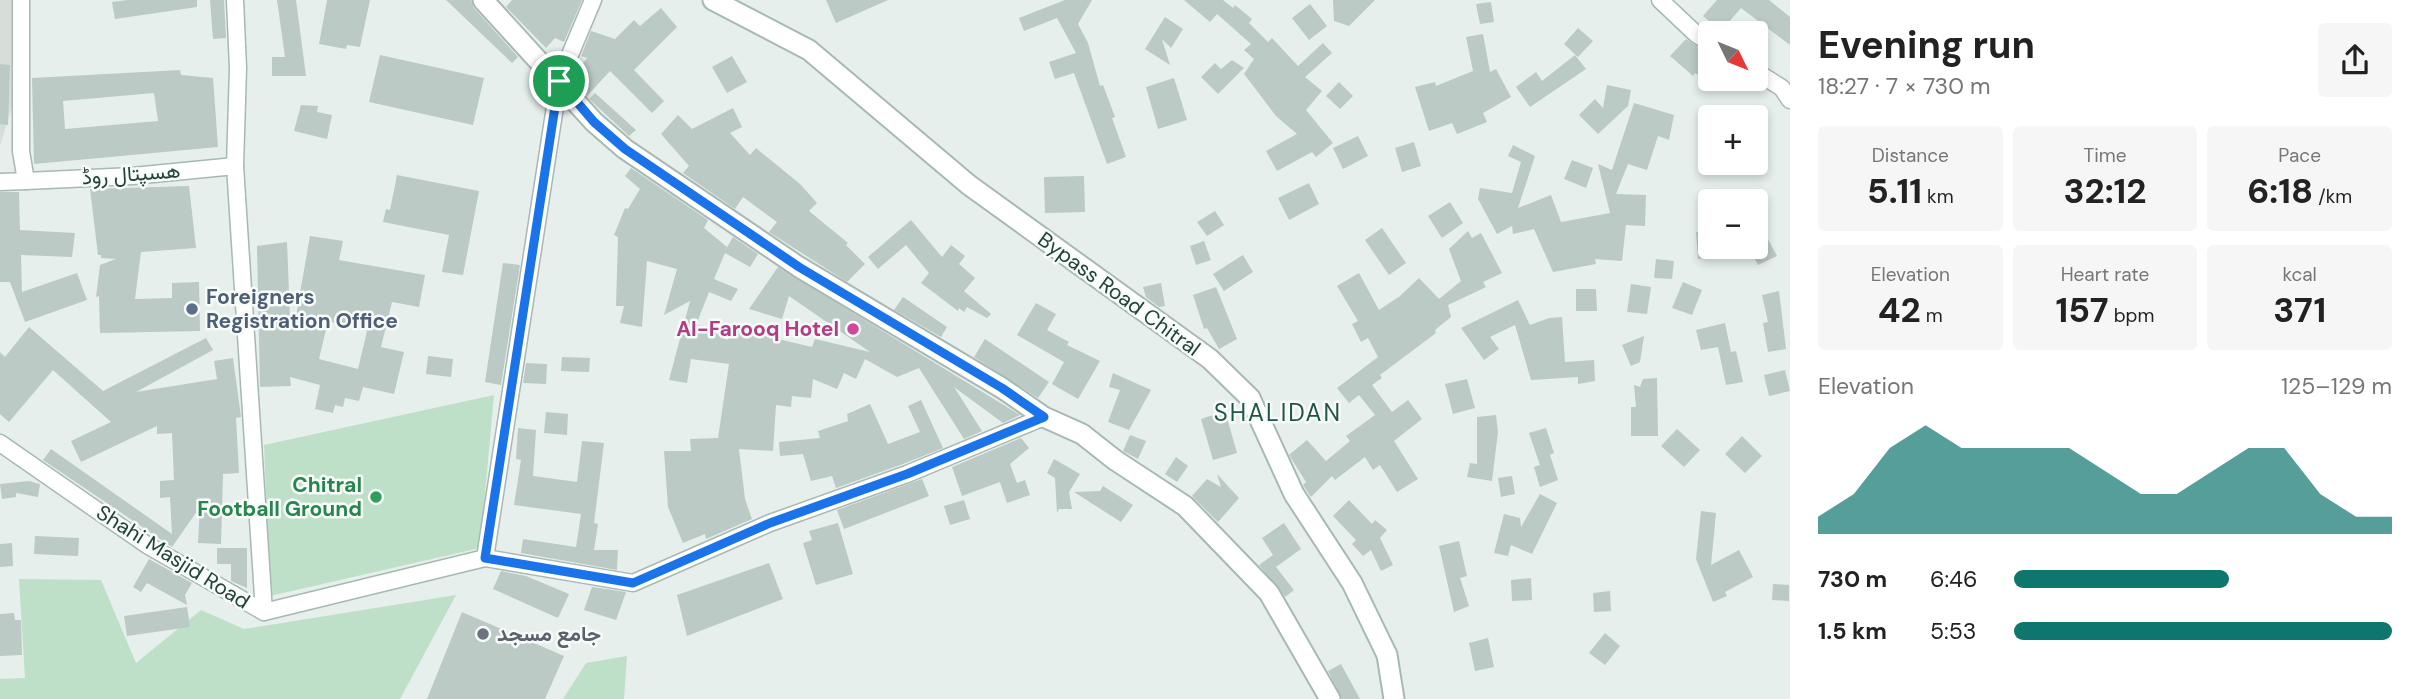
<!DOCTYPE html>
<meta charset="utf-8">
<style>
:root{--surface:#fff;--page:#f6f6f6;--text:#222;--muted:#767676;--accent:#0f766e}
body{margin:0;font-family:"DM Sans",Vazirmatn,sans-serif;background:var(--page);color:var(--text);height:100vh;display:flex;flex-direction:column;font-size:26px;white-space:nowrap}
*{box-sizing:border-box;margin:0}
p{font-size:23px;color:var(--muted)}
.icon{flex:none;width:38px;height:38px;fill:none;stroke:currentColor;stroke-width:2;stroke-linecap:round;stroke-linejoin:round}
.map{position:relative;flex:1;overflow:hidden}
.sheet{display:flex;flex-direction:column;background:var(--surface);width:630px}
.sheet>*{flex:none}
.needle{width:46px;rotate:133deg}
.tools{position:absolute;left:1698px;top:21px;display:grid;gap:14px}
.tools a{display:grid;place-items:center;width:70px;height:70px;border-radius:7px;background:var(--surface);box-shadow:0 4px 10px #0003;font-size:35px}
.pin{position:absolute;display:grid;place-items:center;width:60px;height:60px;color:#fff;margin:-30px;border:4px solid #fff;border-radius:50%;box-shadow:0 2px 7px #0007}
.round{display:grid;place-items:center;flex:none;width:74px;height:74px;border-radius:7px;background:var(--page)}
.overview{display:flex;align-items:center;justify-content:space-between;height:119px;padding:0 28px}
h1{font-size:38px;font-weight:700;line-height:52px}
.figures{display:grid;grid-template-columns:repeat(3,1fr);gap:10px;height:119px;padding:7px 28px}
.figures div{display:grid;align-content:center;border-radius:7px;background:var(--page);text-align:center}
.figures b{font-size:35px;font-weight:700}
.figures small{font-size:19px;font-weight:400}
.figures p{font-size:19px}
.chart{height:196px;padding:14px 28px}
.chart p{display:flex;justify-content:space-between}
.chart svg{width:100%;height:126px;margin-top:7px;fill:var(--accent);opacity:.7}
ul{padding:0 28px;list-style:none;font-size:23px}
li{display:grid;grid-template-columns:112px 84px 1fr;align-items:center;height:52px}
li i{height:18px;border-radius:9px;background:var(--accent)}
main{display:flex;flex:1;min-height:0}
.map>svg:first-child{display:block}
</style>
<main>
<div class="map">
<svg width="1790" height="699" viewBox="0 0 1790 699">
<rect width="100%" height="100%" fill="#e6efeb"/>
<polygon fill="#d4dfda" points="0,0 16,0 19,83 0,146"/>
<g fill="#bfe0c8">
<polygon points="494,395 480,548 270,596 264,445"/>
<polygon points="19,579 101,580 136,663 201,610 244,629 456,595 400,699 0,699 0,679 25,678"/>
<polygon points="627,656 624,699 563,699 586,663"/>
</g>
<g fill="#bbcac4" fill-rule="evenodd">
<polygon points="127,0 197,0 197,7 115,19 112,2"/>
<polygon points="210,0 224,0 226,38 213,39"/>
<polygon points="277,0 296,0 306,76 272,76 272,57 285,57"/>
<polygon points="327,0 370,0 360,47 347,45 346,49 319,44"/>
<polygon points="446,0 471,0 474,8 518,57 512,63"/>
<polygon points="512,0 582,0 564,42 555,38 546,48 506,7"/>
<polygon points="826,0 888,0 836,23"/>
<polygon points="1065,0 1092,0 1078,24 1088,43 1100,86 1103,85 1115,117 1112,118 1126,157 1107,164 1074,73 1055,79 1049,62 1076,53 1057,18 1024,31 1019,18"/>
<polygon points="1184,0 1223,0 1233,8 1235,5 1252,19 1249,23 1268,42 1272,38 1298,66 1323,43 1332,53 1305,77 1322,91 1306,110 1333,143 1316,157 1312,152 1277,171 1266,151 1297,134 1276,116 1244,74 1254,59 1244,50 1251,44 1217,14 1210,22"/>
<polygon points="1333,0 1375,0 1349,26 1334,21"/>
<polygon points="1717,0 1769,0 1790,17 1790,45 1741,8 1721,31 1703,16"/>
<polygon points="1491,2 1494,22 1480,24 1476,4"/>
<polygon points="1310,4 1327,26 1309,40 1292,18"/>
<polygon points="661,8 677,27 634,70 664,101 652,113 610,71 587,96 571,79 587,58 581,56 591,31 615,39 634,20 640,26"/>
<polygon points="1165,17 1183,29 1171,48 1162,39 1170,65 1145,49"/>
<polygon points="1578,28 1593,41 1578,57 1564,44"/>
<polygon points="1483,34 1490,72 1496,69 1511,97 1483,113 1487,122 1457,134 1452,123 1429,131 1415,87 1435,82 1436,86 1473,71 1466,37"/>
<polygon points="1686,39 1710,55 1710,82 1695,73 1693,76 1670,56"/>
<polygon points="380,55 484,78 473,125 369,102"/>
<polygon points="1575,55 1586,69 1530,107 1516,87 1536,72 1542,81"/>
<polygon points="732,56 747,82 727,93 712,67"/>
<polygon points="1232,60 1244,68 1218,94 1201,77 1215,63 1221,69"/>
<polygon points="0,64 10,65 8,125 0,124"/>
<path d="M180,70L181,75L213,78L218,147L34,164L32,78ZM154,93L158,121L65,129L63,101Z"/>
<polygon points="1174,78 1187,120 1158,129 1146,87"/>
<polygon points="1339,82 1353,96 1340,109 1326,96"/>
<polygon points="1607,85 1631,90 1628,106 1598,134 1579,115 1595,99 1603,108"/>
<polygon points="595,93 636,130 629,136 589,99"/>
<polygon points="1634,103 1674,115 1669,140 1658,136 1647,170 1628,164 1616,194 1646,195 1645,226 1626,225 1622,261 1595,259 1596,264 1553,272 1534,229 1513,234 1512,226 1497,234 1478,199 1480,188 1512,193 1521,162 1508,156 1513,145 1535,156 1518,208 1551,195 1561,222 1610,213 1598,164 1612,170"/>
<polygon points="301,105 318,106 317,112 332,115 327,139 294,131"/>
<polygon points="733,108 742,127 730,133 750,155 756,148 800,184 817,203 809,211 848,243 846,245 865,264 847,282 769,232 777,222 743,197 735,209 683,173 689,166 661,134 678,115 692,129"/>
<polygon points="1358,136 1368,156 1343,169 1333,148"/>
<polygon points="1414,142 1421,166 1402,172 1395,148"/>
<polygon points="1572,160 1593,168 1586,188 1564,179"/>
<polygon points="631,168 708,220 704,228 727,247 725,251 733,237 758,254 750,267 725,253 714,279 738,289 731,301 709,292 696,325 716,329 714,332 727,340 735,329 812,347 815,339 870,352 789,296 782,319 749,309 778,267 1020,415 1003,423 954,387 982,431 964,439 919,368 897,377 865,359 856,379 844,373 837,389 813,379 811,398 792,396 791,407 776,405 773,451 739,449 745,499 752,519 706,539 705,534 683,543 668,507 664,451 691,451 690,439 718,438 729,364 691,359 687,383 669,380 690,301 664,315 677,269 647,261 642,327 620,323 624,306 616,306 618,237 614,235 625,208 628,209 640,189 625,176"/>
<polygon points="397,175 479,191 463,275 442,272 449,235 383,222 386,209 390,210"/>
<polygon points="1084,176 1085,212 1045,213 1044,177"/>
<polygon points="1309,183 1319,204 1289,220 1278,198"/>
<polygon points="189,186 196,248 141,252 135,299 172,298 172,283 199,282 200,331 100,333 99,296 96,297 100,265 116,259 101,258 101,255 98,255 90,189"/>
<polygon points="0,192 19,192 20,230 75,233 72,257 21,255 22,292 77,273 87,300 25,322 10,282 0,282"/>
<polygon points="1450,202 1463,223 1442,238 1428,216"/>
<polygon points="1215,211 1224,225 1207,236 1197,222"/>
<polygon points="911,220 942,257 951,245 965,256 959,264 975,278 964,291 991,314 987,318 967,307 964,312 959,308 958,311 921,283 929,273 906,245 878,269 868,257"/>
<polygon points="1382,228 1406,263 1389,275 1365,240"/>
<polygon points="1468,231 1472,238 1481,233 1502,273 1483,282 1486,287 1448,305 1451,317 1435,330 1436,333 1380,375 1382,378 1372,385 1392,412 1408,400 1422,419 1394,441 1418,479 1397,492 1380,465 1373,470 1365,457 1335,480 1332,476 1311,497 1303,485 1306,482 1289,455 1307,440 1326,461 1350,441 1346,436 1375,415 1359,395 1349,403 1337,388 1378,357 1368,338 1361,342 1352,324 1358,321 1337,286 1359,273 1379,310 1400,296 1419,278 1439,299 1461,281 1449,249"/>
<polygon points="1710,231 1710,258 1698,259 1696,232"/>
<path d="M310,236L343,241L339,260L425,275L419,307L392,302L381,347L404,352L394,394L363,387L359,401L345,398L343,407L335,405L333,413L315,409L320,385L290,377L291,386L260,387L257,246L287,242L290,316H296ZM328,321L367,331L358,369L319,359Z"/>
<polygon points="1768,239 1777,256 1758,265 1749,248"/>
<polygon points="1204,241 1211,260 1196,265 1190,246"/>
<polygon points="1243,255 1253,272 1224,291 1213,274"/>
<polygon points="1656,259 1674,261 1672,279 1654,278"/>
<polygon points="503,263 520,265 501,385 485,382"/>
<polygon points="1683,282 1702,290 1692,315 1672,308"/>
<polygon points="1161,283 1165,306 1159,307 1146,297 1143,287"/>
<polygon points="1631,284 1651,287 1647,314 1627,312"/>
<polygon points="1216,287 1237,339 1219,349 1207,328 1204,329 1193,295"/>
<polygon points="1576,289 1596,289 1597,311 1576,311"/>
<polygon points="1779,291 1786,349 1768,352 1763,323 1768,322 1762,295"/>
<polygon points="903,297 947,327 941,337 894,310"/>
<polygon points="1518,300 1530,325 1549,318 1562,317 1565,362 1594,360 1595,381 1578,384 1578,377 1531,380 1515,325 1490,337 1499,349 1484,360 1461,328"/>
<polygon points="1036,303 1056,314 1047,330 1069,342 1067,345 1100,361 1078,399 1052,384 1064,362 1017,335"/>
<polygon points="1725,323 1731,352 1736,351 1743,382 1726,385 1718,347 1701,350 1696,330"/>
<polygon points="29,327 103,391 206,338 213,350 136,392 217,379 214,361 233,358 241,417 236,418 239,473 223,474 221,544 198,543 200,507 172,547 43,460 51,449 172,534 170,497 160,498 160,481 174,480 172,433 157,434 157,426 81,462 71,441 111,422 53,370 9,422 0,414 0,352 5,357"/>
<polygon points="1644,336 1640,362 1631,366 1622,345"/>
<polygon points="985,339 1049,382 1038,398 974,357"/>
<polygon points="428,356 453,359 451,377 426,374"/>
<polygon points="562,357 590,358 589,372 561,371"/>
<polygon points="526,363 547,364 546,384 523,383"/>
<polygon points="1785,370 1790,391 1769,396 1764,375"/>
<polygon points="1113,373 1151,390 1129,430 1108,422 1120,390 1109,387"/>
<polygon points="1657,378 1658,436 1631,436 1631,407 1636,407 1634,385 1640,387 1643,379"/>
<polygon points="1467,379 1475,408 1453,414 1445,384"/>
<polygon points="921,400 943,448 903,464 836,488 832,476 811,481 803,454 780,456 779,442 820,438 818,431 848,421 847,414 870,404 888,444 920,432 908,406"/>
<polygon points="1225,411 1237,453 1213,460 1201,419"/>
<polygon points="546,412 568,414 567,435 544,433"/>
<polygon points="1496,415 1498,432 1492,481 1467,477 1470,463 1477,464 1477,417"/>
<polygon points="518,428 536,430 533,476 577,482 582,441 604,443 594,523 598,524 594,550 618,550 617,570 521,553 523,539 576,547 581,514 514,505 521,460 516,459"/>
<polygon points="1546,428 1554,453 1550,455 1558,480 1540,487 1534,467 1540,465 1529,433"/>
<polygon points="1677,429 1700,450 1684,467 1661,446"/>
<polygon points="1130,435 1146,441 1138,459 1123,451"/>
<polygon points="1742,436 1762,456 1745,473 1725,454"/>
<polygon points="1021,438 1029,448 1010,464 1017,483 1025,480 1030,495 1007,503 1000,482 962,496 952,467"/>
<polygon points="1176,457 1188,466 1177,482 1165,474"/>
<polygon points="1054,459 1080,474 1069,492 1072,509 1059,509 1057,513 1055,478 1047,473"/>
<polygon points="1217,474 1239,498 1218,522 1192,496 1207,479 1221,487"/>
<polygon points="1512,476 1515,494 1501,497 1498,478"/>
<polygon points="922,479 929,496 844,529 837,510"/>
<polygon points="29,481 40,484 38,497 16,493 16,497 2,499 0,484"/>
<polygon points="1103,486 1133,505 1121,522 1074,492 1100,491"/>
<polygon points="1540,494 1557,503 1532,554 1511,545 1508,556 1494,553 1504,514 1520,518 1521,527"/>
<polygon points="964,500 970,519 950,525 944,506"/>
<polygon points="1349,500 1372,524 1375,520 1387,530 1380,538 1393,565 1381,571 1371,550 1363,556 1352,544 1356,540 1333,516"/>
<polygon points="1701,511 1716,513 1711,565 1739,550 1753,577 1725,592 1727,596 1713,602 1696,559"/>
<polygon points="838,523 853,574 816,585 803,543 812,540 809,531"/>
<polygon points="1284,523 1301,549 1276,567 1294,590 1285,597 1259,565 1273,555 1262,538"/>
<polygon points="35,536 79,538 78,556 34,554"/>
<polygon points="1459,541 1467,576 1460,578 1469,606 1454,612 1439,546"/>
<polygon points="12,543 13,566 0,567 0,544"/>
<polygon points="217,548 247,548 247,588 231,581 231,564 217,564"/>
<polygon points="149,559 192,583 185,595 187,605 147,583 141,592 133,587"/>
<polygon points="769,563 783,599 687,636 677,595"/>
<polygon points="501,571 526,576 569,594 558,618 493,589"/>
<polygon points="1531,578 1532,600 1512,601 1511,580"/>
<polygon points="1773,584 1789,585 1789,601 1772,600"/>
<polygon points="592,587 626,592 616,620 584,610"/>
<polygon points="1610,591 1611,611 1594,612 1593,593"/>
<polygon points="187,607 190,627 127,636 124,616"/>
<polygon points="462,612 564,656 545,699 427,699"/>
<polygon points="14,613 15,620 21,620 22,655 0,656 0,614"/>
<polygon points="1605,633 1620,646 1605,665 1589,653"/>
<polygon points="1488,638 1494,667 1475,671 1469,643"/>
<polygon points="1341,664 1360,699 1342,699 1328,671"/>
</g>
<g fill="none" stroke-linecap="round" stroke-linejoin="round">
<g stroke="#a8b8b2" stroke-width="19">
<g id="minor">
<polyline points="235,0 238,68 235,166 264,612"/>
<polyline points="1660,0 1696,34 1710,43"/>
<polyline points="1755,71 1782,88 1790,100"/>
<polyline points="26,181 133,176 235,166"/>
<polyline points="0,182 26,181 21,151 21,0"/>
<polyline points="0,443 147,545 264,612 485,558 633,583 770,523 907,474 1044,417"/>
<polyline points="485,558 559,81 593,0"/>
</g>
</g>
<g stroke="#a8b8b2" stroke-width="23">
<g id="tertiary">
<polyline points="483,0 594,122 625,149 799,267 1002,388 1044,417 1082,434 1115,460 1185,506 1269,593 1330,699"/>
<polyline points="713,0 809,50 969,185 1210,359 1250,398 1294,494 1352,583 1387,655 1394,699"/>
</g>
</g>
<use href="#minor" stroke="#fff" stroke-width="16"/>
<use href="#tertiary" stroke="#fff" stroke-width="19"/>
</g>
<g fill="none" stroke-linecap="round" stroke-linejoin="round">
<g stroke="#fff" stroke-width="14">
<polygon id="route" points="559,81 594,122 625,149 799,267 1002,388 1044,417 907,474 770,523 633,583 485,558"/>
</g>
<use href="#route" stroke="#1a73e8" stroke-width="9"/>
</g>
<circle fill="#5c6f8a" stroke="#f7fbf9" stroke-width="2.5" cx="192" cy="309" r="7"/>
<circle fill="#d1479c" stroke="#f7fbf9" stroke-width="2.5" cx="853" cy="329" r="7"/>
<circle fill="#2e9e5b" stroke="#f7fbf9" stroke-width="2.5" cx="376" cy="497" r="7"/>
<circle fill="#6b7280" stroke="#f7fbf9" stroke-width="2.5" cx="483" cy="634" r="7"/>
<g text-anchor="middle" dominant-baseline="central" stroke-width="5" stroke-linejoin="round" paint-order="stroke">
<g font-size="21" fill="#24423a" stroke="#f7fbf9">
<text transform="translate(131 174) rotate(-4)">ھسپتال روڈ</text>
<text transform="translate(1119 294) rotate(36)">Bypass Road Chitral</text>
<text transform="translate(173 557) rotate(32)">Shahi Masjid Road</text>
</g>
<g font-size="21" font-weight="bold" fill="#4e5e75" stroke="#f7fbf9" text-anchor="start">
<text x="206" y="297">Foreigners<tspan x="206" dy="24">Registration Office</tspan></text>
</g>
<g font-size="21" font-weight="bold" fill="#b23c85" stroke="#f7fbf9" text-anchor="end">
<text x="839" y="329">Al-Farooq Hotel</text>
</g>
<g font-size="21" font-weight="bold" fill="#27864d" stroke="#f7fbf9" text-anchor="end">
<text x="362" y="485">Chitral<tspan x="362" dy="24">Football Ground</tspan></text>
</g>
<g font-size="21" font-weight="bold" fill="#5b616d" stroke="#f7fbf9" text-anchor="start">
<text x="497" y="634">جامع مسجد</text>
</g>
<g font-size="24" letter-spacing="2" fill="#1f5548" stroke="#f7fbf9">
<text x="1278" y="412">SHALIDAN</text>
</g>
</g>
</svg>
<div class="tools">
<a><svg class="needle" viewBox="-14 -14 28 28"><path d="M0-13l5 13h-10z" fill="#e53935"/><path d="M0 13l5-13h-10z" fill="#767676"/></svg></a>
<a>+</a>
<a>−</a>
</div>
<div class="pin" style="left:559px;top:81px;background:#1e9e55"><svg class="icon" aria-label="arrive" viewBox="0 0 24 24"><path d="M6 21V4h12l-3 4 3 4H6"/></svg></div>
</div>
<section class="sheet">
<div class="overview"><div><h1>Evening run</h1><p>18:27 · 7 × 730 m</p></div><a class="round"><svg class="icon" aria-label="share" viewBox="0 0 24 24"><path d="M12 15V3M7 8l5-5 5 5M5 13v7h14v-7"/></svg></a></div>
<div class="figures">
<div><p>Distance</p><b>5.11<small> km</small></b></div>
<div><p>Time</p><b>32:12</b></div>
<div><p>Pace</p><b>6:18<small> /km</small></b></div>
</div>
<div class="figures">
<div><p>Elevation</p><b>42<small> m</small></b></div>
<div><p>Heart rate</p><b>157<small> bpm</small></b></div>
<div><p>kcal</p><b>371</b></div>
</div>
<div class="chart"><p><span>Elevation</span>125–129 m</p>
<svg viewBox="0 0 160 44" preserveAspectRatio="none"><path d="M0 44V38L10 30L20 14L30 6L40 14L50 14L60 14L70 14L80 22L90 30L100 30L110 22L120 14L130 14L140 30L150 38L160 38V44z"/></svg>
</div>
<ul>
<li><b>730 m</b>6:46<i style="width:57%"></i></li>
<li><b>1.5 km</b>5:53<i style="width:100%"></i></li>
</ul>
</section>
</main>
